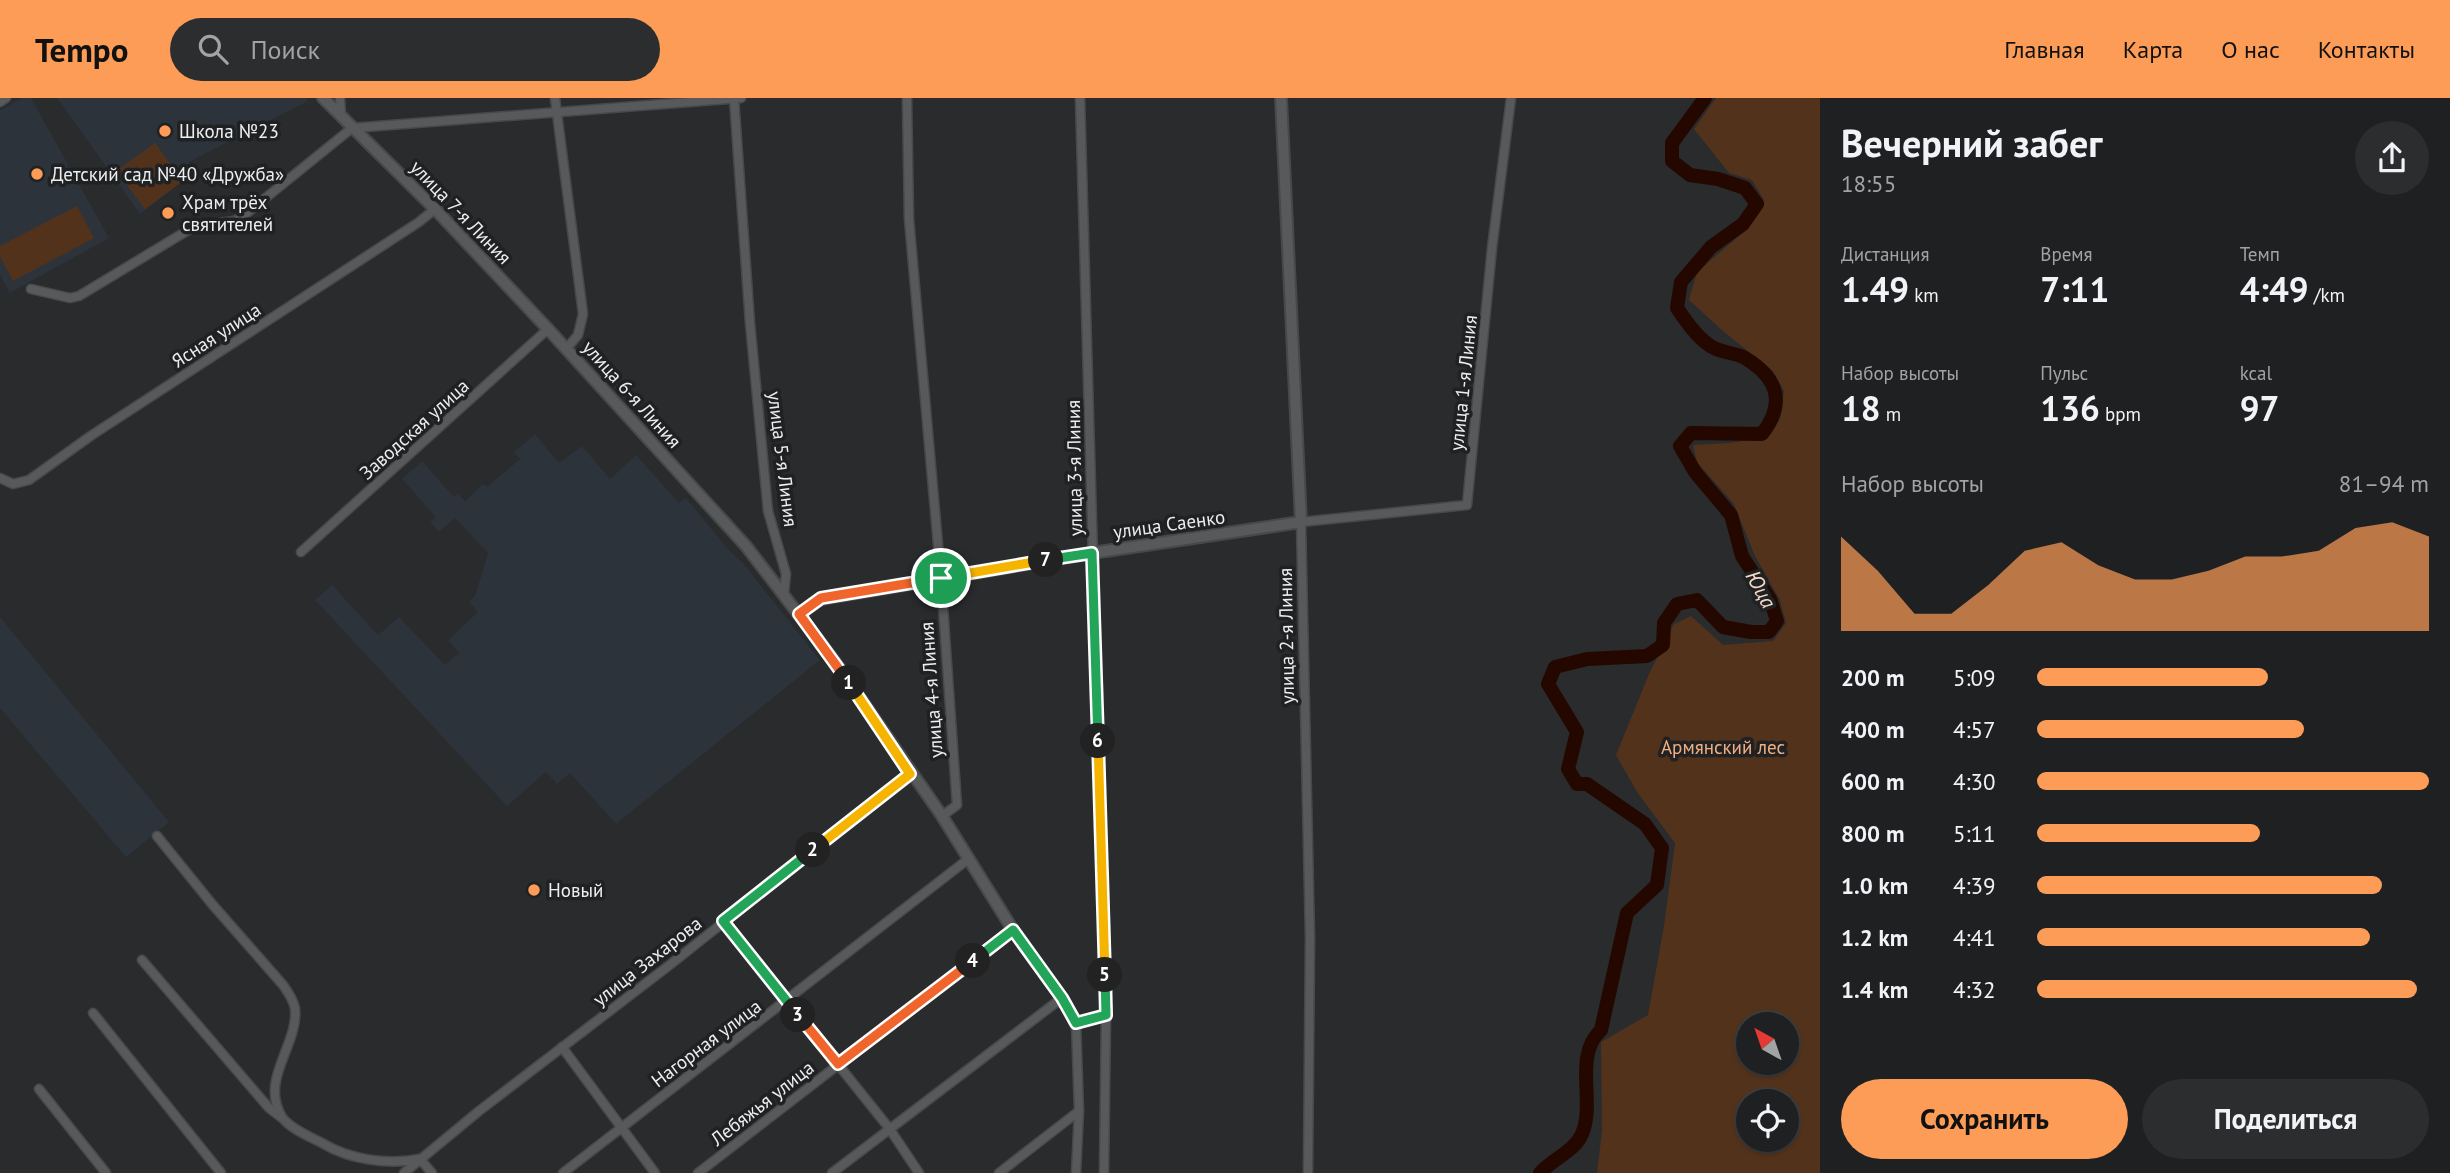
<!DOCTYPE html>
<html lang="ru">
<meta charset="utf-8">
<style>
:root{--surface:#1f2022;--page:#2c2d2f;--text:#f1f3f6;--muted:#a1a3a5;--line:#3c3e40;--accent:#fd9c56}
body{margin:0;font-family:"PT Sans",sans-serif;background:var(--page);color:var(--text);height:100vh;display:flex;flex-direction:column;font-size:26px;white-space:nowrap}
*{box-sizing:border-box;margin:0}
p{font-size:23px;color:var(--muted)}
.icon{flex:none;width:38px;height:38px;fill:none;stroke:currentColor;stroke-width:2;stroke-linecap:round;stroke-linejoin:round}
.map{position:relative;flex:1;overflow:hidden}
.sheet{display:flex;flex-direction:column;background:var(--surface);width:630px}
.sheet>*{flex:none}
.needle{width:46px;rotate:320deg}
.tools{position:absolute;left:1736px;top:914px;display:grid;gap:14px}
.tools a{display:grid;place-items:center;width:63px;height:63px;border-radius:50%;background:var(--surface);box-shadow:0 2px 5px #0004,0 0 0 2px var(--line);font-size:35px}
.pin{position:absolute;display:grid;place-items:center;width:60px;height:60px;color:#fff;margin:-30px;border:4px solid #fff;border-radius:50%;box-shadow:0 2px 7px #0007}
.km{position:absolute;width:35px;height:35px;margin:-18px;border-radius:50%;background:#222;color:#fff;font-size:19px;line-height:35px;text-align:center}
.round{display:grid;place-items:center;flex:none;width:74px;height:74px;border-radius:37px;background:var(--page)}
.headline{display:flex;align-items:center;justify-content:space-between;height:119px;padding:0 21px}
h1{font-size:38px;font-weight:700;line-height:52px}
.metrics{display:grid;grid-template-columns:repeat(3,1fr);gap:10px;height:119px;padding:7px 21px}
.metrics div{display:grid;align-content:center}
.metrics b{font-size:35px;font-weight:700}
.metrics small{font-size:19px;font-weight:400}
.metrics p{font-size:19px}
.chart{height:196px;padding:14px 21px}
.chart p{display:flex;justify-content:space-between}
.chart svg{width:100%;height:126px;margin-top:7px;fill:var(--accent);opacity:.7}
.cta{display:flex;gap:14px;margin-top:auto;padding:14px 21px}
.cta a{flex:1;height:80px;border-radius:42px;background:var(--accent);color:#111;font-size:28px;font-weight:700;line-height:80px;text-align:center}
.cta a+a{background:var(--page);color:var(--text)}
ul{padding:0 21px;list-style:none;font-size:23px}
li{display:grid;grid-template-columns:112px 84px 1fr;align-items:center;height:52px}
li i{height:18px;border-radius:9px;background:var(--accent)}
header{display:flex;align-items:center;gap:42px;box-sizing:border-box;height:98px;padding:0 35px;background:var(--accent);color:#111}
header strong{font-size:33px}
nav{display:flex;gap:38px;margin-inline-start:auto;font-size:24px}
.search{width:490px;height:63px;background:var(--page);display:flex;align-items:center;gap:18px;box-sizing:border-box;padding:0 24px;border-radius:38px;color:var(--muted);font-size:26px}
main{display:flex;flex:1;min-height:0}
.map>svg:first-child{display:block}
</style>
<header>
<strong>Tempo</strong>
<div class="search"><svg class="icon" aria-label="search" viewBox="0 0 24 24"><circle cx="10" cy="10" r="6"/><path d="M15 15l6 6"/></svg>Поиск</div>
<nav><a>Главная</a><a>Карта</a><a>О нас</a><a>Контакты</a></nav>
</header>
<main>
<div class="map">
<svg width="1820" height="1075" viewBox="0 0 1820 1075">
<rect width="100%" height="100%" fill="#292b2d"/>
<g fill="#2c333a">
<polygon points="22,0 31,0 109,140 10,195 0,177 0,12"/>
<polygon points="57,0 306,0 308,3 189,64 194,75 140,116"/>
<polygon points="535,336 559,365 582,348 610,381 636,357 679,405 686,400 727,450 743,465 820,562 616,726 570,675 557,686 546,674 507,708 315,502 332,487 378,537 399,519 445,567 459,555 448,542 478,514 469,504 475,498 488,455 455,420 439,434 430,424 436,419 402,381 422,363 454,399 458,395 465,403 483,386 487,389 520,361 514,354"/>
<polygon points="0,519 169,724 126,759 0,610"/>
</g>
<g fill="#53321c" fill-rule="evenodd">
<path d="M1716,0H1820V1075H1597L1602,1033L1601,944L1648,917L1664,828L1675,745L1637,694L1616,657L1649,576L1674,526L1691,518L1723,547L1773,543L1786,525L1780,502L1755,458L1734,406L1697,364L1693,347L1730,345L1766,339L1780,321L1784,293L1773,273L1724,234L1689,202L1697,174L1745,133L1764,102L1752,82L1729,75L1694,31ZM1748,926H1787V964H1748ZM1748,1003H1787V1041H1748Z"/>
<polygon points="155,45 183,83 145,111 116,73"/>
<polygon points="77,108 94,140 13,183 0,158 0,148"/>
</g>
<g fill="none" stroke-linecap="round" stroke-linejoin="round">
<path stroke="#240800" stroke-width="14" d="M1540,1075C1551,1062 1573,1054 1581,1038C1597,1006 1572,959 1601,932L1627,815L1657,787L1662,750L1645,726L1587,686H1577L1568,671L1577,634L1548,586L1555,569L1587,561L1647,558L1663,547L1664,525L1677,506L1697,502L1723,529L1751,534H1769L1777,523L1770,501L1742,458L1731,417L1695,374L1680,348L1691,335L1762,336C1786,305 1778,280 1745,260C1734,254 1719,255 1709,247C1696,238 1686,223 1677,210L1681,184L1711,149L1743,126L1757,106L1745,90L1718,81L1690,77L1672,63V45L1705,0"/>
<g stroke="#464849" stroke-width="11">
<g id="street">
<polyline points="340,0 341,18"/>
<polyline points="555,0 583,216 578,237 567,250"/>
<polyline points="734,0 750,225 768,413 786,476 784,496"/>
<polyline points="907,0 909,121 941,480 957,707 942,718"/>
<polyline points="1080,0 1106,917 1104,1075"/>
<polyline points="0,4 6,0"/>
<polyline points="31,191 70,200 79,198 195,128 234,123 242,119 352,30 741,0"/>
<polyline points="0,380 13,386 29,382 92,337 419,124 435,111"/>
<polyline points="301,454 548,231"/>
<path d="M157,738L212,806L283,887C288,894 293,901 295,910C299,947 259,981 282,1019C289,1030 310,1039 322,1045C350,1062 388,1067 420,1061L432,1075"/>
<polyline points="723,823 889,1030 919,1075"/>
<polyline points="142,862 269,1010 282,1020"/>
<polyline points="93,915 221,1075"/>
<polyline points="562,949 655,1075"/>
<polyline points="39,991 106,1075"/>
<polyline points="404,1075 479,1013 671,866 910,676"/>
<polyline points="563,1075 967,762"/>
<polyline points="698,1075 1013,832"/>
<polyline points="832,1075 1062,900"/>
<polyline points="999,1075 1079,1013"/>
<polyline points="1076,1075 1079,1013 1076,925 1106,917"/>
<polyline points="1308,1075 1310,840 1301,424 1467,407 1492,150 1511,0"/>
</g>
</g>
<g stroke="#464849" stroke-width="14">
<g id="secondary">
<polyline points="323,0 435,111 548,231 746,448 835,564 942,718 1013,832 1062,900 1076,925"/>
<polyline points="799,516 821,501 1092,455 1301,424 1281,0"/>
</g>
</g>
<use href="#street" stroke="#57595b" stroke-width="8"/>
<use href="#secondary" stroke="#57595b" stroke-width="10"/>
</g>
<g fill="none" stroke-linecap="round" stroke-linejoin="round">
<g stroke="#fff" stroke-width="14">
<polyline id="split-1" points="849,585 799,516 821,500 941,480"/>
</g>
<g stroke="#fff" stroke-width="14">
<polyline id="split-2" points="813,752 910,676 849,585"/>
</g>
<g stroke="#fff" stroke-width="14">
<polyline id="split-3" points="798,917 723,823 813,752"/>
</g>
<g stroke="#fff" stroke-width="14">
<polyline id="split-4" points="798,917 838,966 973,863"/>
</g>
<g stroke="#fff" stroke-width="14">
<polyline id="split-5" points="973,863 1013,832 1062,900 1076,925 1106,917 1105,877"/>
</g>
<g stroke="#fff" stroke-width="14">
<polyline id="split-6" points="1098,643 1105,877"/>
</g>
<g stroke="#fff" stroke-width="14">
<polyline id="split-7" points="1046,462 1092,455 1098,643"/>
</g>
<g stroke="#fff" stroke-width="14">
<polyline id="split-8" points="941,480 1046,462"/>
</g>
<use href="#split-1" stroke="#f0652b" stroke-width="9"/>
<use href="#split-2" stroke="#f5b400" stroke-width="9"/>
<use href="#split-3" stroke="#22a559" stroke-width="9"/>
<use href="#split-4" stroke="#f0652b" stroke-width="9"/>
<use href="#split-5" stroke="#22a559" stroke-width="9"/>
<use href="#split-6" stroke="#f5b400" stroke-width="9"/>
<use href="#split-7" stroke="#22a559" stroke-width="9"/>
<use href="#split-8" stroke="#f5b400" stroke-width="9"/>
</g>
<g fill="#fd9c56" stroke="#1f2123" stroke-width="2.5">
<circle cx="165" cy="33" r="7"/>
<circle cx="37" cy="76" r="7"/>
<circle cx="168" cy="115" r="7"/>
<circle cx="534" cy="792" r="7"/>
</g>
<g text-anchor="middle" dominant-baseline="central" stroke-width="7" stroke-linejoin="round" paint-order="stroke">
<g font-size="19" fill="#eceeef" stroke="#1f2123" text-anchor="start">
<text x="179" y="33">Школа №23</text>
<text x="51" y="76">Детский сад №40 «Дружба»</text>
<text x="182" y="104">Храм трёх<tspan x="182" dy="22">святителей</tspan></text>
<text x="548" y="792">Новый</text>
</g>
<g font-size="19" fill="#eceeef" stroke="#1f2123">
<text transform="translate(461 114) rotate(46)">улица 7-я Линия</text>
<text transform="translate(216 237) rotate(-33)">Ясная улица</text>
<text transform="translate(1463 285) rotate(-84)">улица 1-я Линия</text>
<text transform="translate(632 296) rotate(48)">улица 6-я Линия</text>
<text transform="translate(414 331) rotate(-42)">Заводская улица</text>
<text transform="translate(783 361) rotate(83)">улица 5-я Линия</text>
<text transform="translate(1074 370) rotate(-91)">улица 3-я Линия</text>
<text transform="translate(1169 426) rotate(-8)">улица Саенко</text>
<text transform="translate(1286 538) rotate(-91)">улица 2-я Линия</text>
<text transform="translate(931 592) rotate(-94)">улица 4-я Линия</text>
<text transform="translate(647 863) rotate(-38)">улица Захарова</text>
<text transform="translate(706 945) rotate(-37)">Нагорная улица</text>
<text transform="translate(762 1005) rotate(-38)">Лебяжья улица</text>
</g>
<g font-size="19" fill="#f3ae80" stroke="#1f2123">
<text x="1723" y="649">Армянский лес</text>
</g>
<g font-size="21" font-style="italic" fill="#f5d8c6" stroke="#1f2123">
<text transform="translate(1761 491) rotate(61)">Юца</text>
</g>
</g>
</svg>
<div class="tools">
<a><svg class="needle" viewBox="-14 -14 28 28"><path d="M0-13l5 13h-10z" fill="#e53935"/><path d="M0 13l5-13h-10z" fill="#a1a3a5"/></svg></a>
<a><svg class="icon" aria-label="locate" viewBox="0 0 24 24"><circle cx="12" cy="12" r="6"/><path d="M12 2v4M12 18v4M2 12h4M18 12h4"/></svg></a>
</div>
<div class="pin" style="left:941px;top:480px;background:#1e9e55"><svg class="icon" aria-label="arrive" viewBox="0 0 24 24"><path d="M6 21V4h12l-3 4 3 4H6"/></svg></div>
<b class="km" style="left:849px;top:585px">1</b>
<b class="km" style="left:813px;top:752px">2</b>
<b class="km" style="left:798px;top:917px">3</b>
<b class="km" style="left:973px;top:863px">4</b>
<b class="km" style="left:1105px;top:877px">5</b>
<b class="km" style="left:1098px;top:643px">6</b>
<b class="km" style="left:1046px;top:462px">7</b>
</div>
<section class="sheet">
<div class="headline"><div><h1>Вечерний забег</h1><p>18:55</p></div><a class="round"><svg class="icon" aria-label="share" viewBox="0 0 24 24"><path d="M12 15V3M7 8l5-5 5 5M5 13v7h14v-7"/></svg></a></div>
<div class="metrics">
<div><p>Дистанция</p><b>1.49<small> km</small></b></div>
<div><p>Время</p><b>7:11</b></div>
<div><p>Темп</p><b>4:49<small> /km</small></b></div>
</div>
<div class="metrics">
<div><p>Набор высоты</p><b>18<small> m</small></b></div>
<div><p>Пульс</p><b>136<small> bpm</small></b></div>
<div><p>kcal</p><b>97</b></div>
</div>
<div class="chart"><p><span>Набор высоты</span>81–94 m</p>
<svg viewBox="0 0 160 44" preserveAspectRatio="none"><path d="M0 44V11L10 23L20 38L30 38L40 28L50 16L60 13L70 21L80 26L90 26L100 23L110 18L120 18L130 16L140 8L150 6L160 11V44z"/></svg>
</div>
<ul>
<li><b>200 m</b>5:09<i style="width:59%"></i></li>
<li><b>400 m</b>4:57<i style="width:68%"></i></li>
<li><b>600 m</b>4:30<i style="width:100%"></i></li>
<li><b>800 m</b>5:11<i style="width:57%"></i></li>
<li><b>1.0 km</b>4:39<i style="width:88%"></i></li>
<li><b>1.2 km</b>4:41<i style="width:85%"></i></li>
<li><b>1.4 km</b>4:32<i style="width:97%"></i></li>
</ul>
<div class="cta"><a>Сохранить</a><a>Поделиться</a></div>
</section>
</main>
